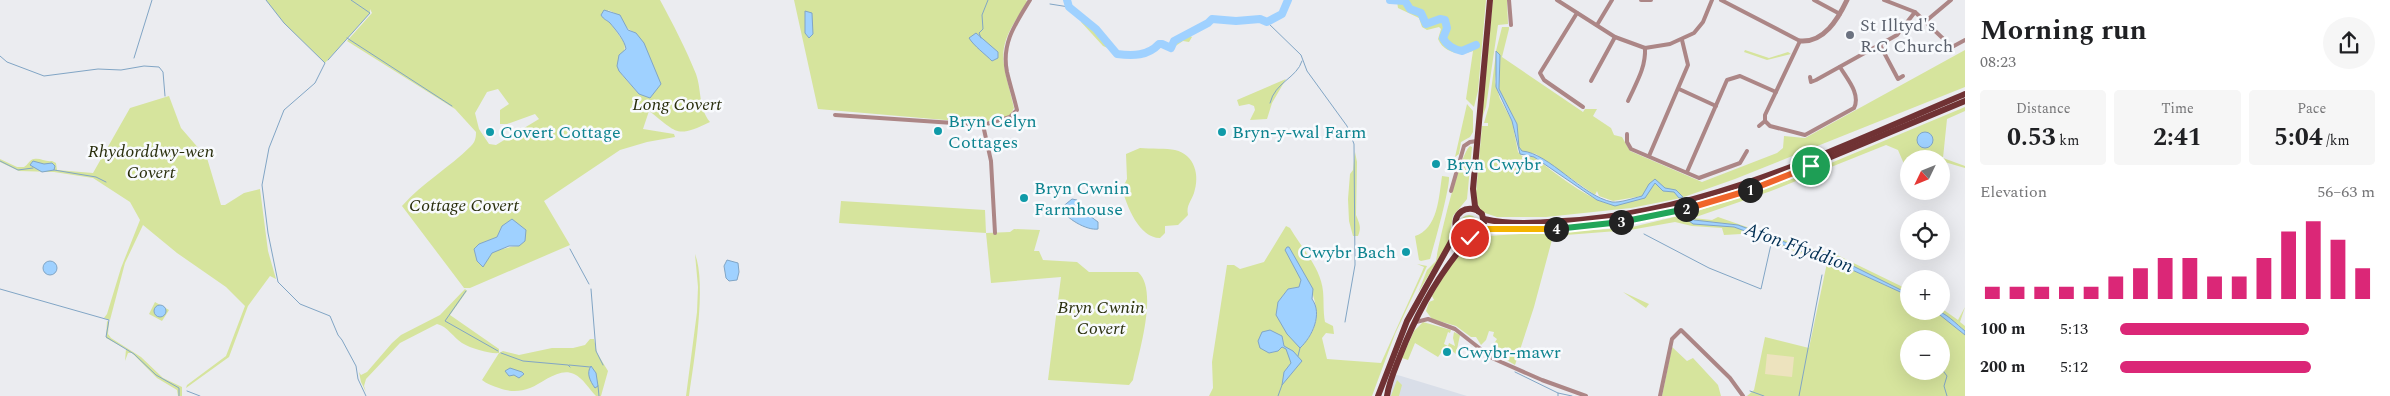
<!DOCTYPE html>
<meta charset="utf-8">
<style>
:root{--surface:#fff;--page:#f6f6f6;--text:#202124;--muted:#757577;--accent:#db2777}
body{margin:0;font-family:Spectral,serif;background:var(--page);color:var(--text);height:100vh;display:flex;flex-direction:column;font-size:19px;white-space:nowrap}
*{box-sizing:border-box;margin:0}
p{font-size:16px;color:var(--muted)}
.icon{flex:none;width:28px;height:28px;fill:none;stroke:currentColor;stroke-width:2;stroke-linecap:round;stroke-linejoin:round}
.map{position:relative;flex:1;overflow:hidden}
.drawer{display:flex;flex-direction:column;background:var(--surface);width:425px}
.drawer>*{flex:none}
.needle{width:32px;rotate:227deg}
.controls{position:absolute;left:1900px;top:150px;display:grid;gap:10px}
.controls a{display:grid;place-items:center;width:50px;height:50px;border-radius:50%;background:var(--surface);box-shadow:0 5px 20px #0002;font-size:25px}
.pin{position:absolute;display:grid;place-items:center;width:42px;height:42px;color:#fff;margin:-21px;border:2px solid #fff;border-radius:50%;box-shadow:0 1px 5px #0007}
.km{position:absolute;width:25px;height:25px;margin:-12px;border-radius:50%;background:#222;color:#fff;font-size:14px;line-height:25px;text-align:center}
.round{display:grid;place-items:center;flex:none;width:52px;height:52px;border-radius:26px;background:var(--page)}
.head{display:flex;align-items:center;justify-content:space-between;height:85px;padding:0 15px}
h1{font-size:28px;font-weight:700;line-height:38px}
.stats{display:grid;grid-template-columns:repeat(3,1fr);gap:8px;height:85px;padding:5px 15px}
.stats div{display:grid;align-content:center;border-radius:5px;background:var(--page);text-align:center}
.stats b{font-size:25px;font-weight:700}
.stats small{font-size:14px;font-weight:400}
.stats p{font-size:14px}
.chart{height:140px;padding:10px 15px}
.chart p{display:flex;justify-content:space-between}
.chart svg{width:100%;height:90px;margin-top:5px;stroke:var(--accent);stroke-width:6}
ul{padding:0 15px;list-style:none;font-size:16px}
li{display:grid;grid-template-columns:80px 60px 1fr;align-items:center;height:38px}
li i{height:12px;border-radius:6px;background:var(--accent)}
main{display:flex;flex:1;min-height:0}
.map>svg:first-child{display:block}
</style>
<main>
<div class="map">
<svg width="1965" height="396" viewBox="0 0 1965 396">
<rect width="100%" height="100%" fill="#ebecf0"/>
<polygon fill="#d9dee8" points="1393,374 1401,376 1467,396 1387,396"/>
<g fill="#d6e49d" fill-rule="evenodd">
<path d="M266,0H660C673,24 686,49 696,74C702,91 698,107 710,122C675,139 677,132 649,111L643,129L674,134L675,137L647,142L620,150L544,201L570,245L470,288H464L402,206C422,183 449,168 471,146C475,142 476,138 476,132L455,109L347,41L372,13L370,9V13L325,63L284,23ZM608,10C625,16 620,27 636,33L639,94L622,75L625,44L609,21ZM498,89L509,104L500,110V124H507L535,114L539,119L496,145L489,144L479,129L475,113L487,92ZM502,226L519,246C504,247 491,253 476,255L474,249L479,244L497,237Z"/>
<path d="M794,0H1026L1028,2C993,50 1002,56 1014,108L1010,116L980,123L818,109Z"/>
<path d="M1405,0H1486L1478,91L1474,107L1466,99L1473,51C1460,56 1444,53 1438,39L1441,29L1439,27L1427,30L1422,27L1419,18L1398,8L1397,1L1403,2L1409,10L1421,14L1427,25L1444,21L1446,29L1442,39C1451,54 1460,51 1475,48L1476,44C1462,50 1454,51 1443,37L1448,28L1446,19L1440,18L1427,23L1422,13L1411,8Z"/>
<polygon points="1493,0 1507,0 1508,24 1498,25 1486,107 1481,121"/>
<polygon points="1082,20 1096,30 1110,49 1103,46 1081,22"/>
<path d="M1502,27H1509V29L1502,57L1583,112L1585,109H1597L1593,116L1611,128L1614,135L1622,137L1630,151L1702,182L1777,153L1783,148L1784,136L1805,138L1965,50V87L1735,179L1681,198L1631,208L1546,217H1497L1482,212L1477,203L1476,193L1482,126H1488V123H1484L1489,106L1496,53L1498,59L1495,82L1500,99L1512,121L1518,152L1522,156L1534,157C1551,170 1592,203 1612,204C1623,205 1632,201 1642,196L1613,201L1599,196L1597,191L1595,195L1536,154L1522,151L1519,147L1517,124L1499,89L1500,55L1496,51Z"/>
<polygon points="1188,35 1192,37 1189,42 1183,41 1174,47 1176,41"/>
<polygon points="1745,50 1769,58 1788,52 1791,54 1767,60 1744,52"/>
<polygon points="1286,79 1272,103 1267,119 1250,120 1255,110 1254,106 1249,104 1239,106 1237,100"/>
<path d="M169,96L181,128L207,158L221,205H225L244,193L260,189L268,251L276,279L270,276L248,306L229,357L186,388L187,385L226,356L245,306L226,287L177,253L143,225L125,263L110,320L104,318L107,314L121,268L140,220L130,202L93,178L54,172L19,171L0,162V159L17,167H24C28,165 30,159 34,159C41,158 45,162 52,161L56,163L57,170L93,173L130,108Z"/>
<polygon points="1467,104 1473,111 1473,132 1470,137 1461,142 1459,154 1455,157"/>
<path d="M1965,107V111L1947,119L1943,158L1965,166V168L1941,161V159L1922,156L1920,159H1909V168L1904,164L1898,150L1886,145L1771,191L1693,218L1712,220L1718,217L1799,245L1835,254L1909,290V294L1835,257L1812,252L1738,225L1694,220L1687,216L1684,217L1693,224L1731,226L1803,252L1826,258L1909,296V311H1935L1965,335V396H1747L1754,390L1765,337L1809,348L1827,263L1741,231V234L1724,235L1722,228L1692,226L1675,222L1630,230L1553,236L1534,307L1515,365L1490,350L1497,339L1493,336L1494,332L1489,331L1486,340L1481,345L1476,337H1471L1456,326L1432,319L1426,311L1429,302L1434,300L1432,296C1445,273 1460,247 1485,236L1628,228L1691,213L1751,194L1807,173ZM1909,339H1941V371H1909Z"/>
<path d="M1470,146L1472,147L1467,199L1453,216L1448,243L1418,293L1427,270L1436,261C1439,242 1459,155 1470,146Z"/>
<path d="M1140,148C1150,149 1167,148 1175,150C1195,155 1200,175 1194,193C1191,202 1186,205 1188,215L1178,225L1165,226V233L1160,238C1139,238 1127,206 1122,189L1127,179L1126,154Z"/>
<path d="M1355,152L1357,162L1356,215C1359,223 1362,227 1358,236H1353L1349,221L1348,199L1350,174L1353,170Z"/>
<path d="M1442,176L1449,177C1450,188 1434,246 1430,259L1421,261L1419,260L1415,236C1438,229 1439,196 1442,176Z"/>
<path d="M841,201L985,210L986,233L1010,232L1014,229L1040,230L1034,251H1039L1043,260L1077,262L1089,272H1138C1159,290 1138,355 1133,380L1129,385L1048,380L1061,277L991,283L986,233L839,223Z"/>
<circle cx="1469" cy="224" r="9"/>
<path d="M1286,226L1290,228C1301,247 1321,268 1323,291C1324,301 1323,311 1325,322L1333,326L1334,334L1326,333L1322,338L1327,359L1381,363L1422,272L1424,267L1417,264L1427,266L1395,334L1372,396H1209L1213,388L1212,362L1227,265H1234L1240,269L1264,262ZM1298,264C1308,279 1319,303 1316,321C1315,327 1311,334 1308,339L1293,340C1279,321 1271,309 1288,289L1299,287L1301,280ZM1282,336L1284,346L1278,351L1269,353Z"/>
<path d="M695,254C707,285 694,361 689,396H686L697,312L698,287Z"/>
<path d="M465,289L467,291L450,315L499,349V353L503,351L519,355L552,348H573L585,345L590,339H594L597,353L608,371L601,396H596C589,389 583,378 574,374C559,367 543,383 530,388C520,392 509,392 499,388C493,386 487,384 482,380L499,353C490,354 472,349 462,343C454,338 447,326 437,324L400,343L366,379L364,386L366,392L361,382L359,372L361,375L367,372L392,343L401,335L440,315Z"/>
<polygon points="1623,292 1649,304 1646,308"/>
<polygon points="155,302 169,310 162,321 149,314"/>
<polygon points="1965,307 1960,322 1965,326 1965,331 1940,311 1941,308 1958,320"/>
<polygon points="107,321 109,322 108,334 111,338 141,357 163,378 182,387 182,396 178,396 177,390 157,378 132,353 128,353 125,361 126,349 106,338"/>
<polygon points="1423,322 1451,330 1450,333 1448,332 1444,344 1448,346 1449,343 1455,346 1453,338 1454,332 1460,335 1456,354 1446,346 1438,357 1415,343 1408,360 1402,358 1414,331"/>
<polygon points="1672,347 1687,361 1693,358 1718,385 1721,396 1662,396"/>
<polygon points="1397,380 1402,385 1399,396 1391,396"/>
</g>
<polygon fill="#ede3be" points="1767,354 1794,357 1792,377 1765,374"/>
<g fill="#9fd1ff" stroke="#81a5c5">
<path d="M604,10L620,15L628,30L636,33L644,43L661,84L650,98L639,94L619,71L617,66L619,55L626,49C625,41 616,30 610,23C607,20 604,20 601,15Z"/>
<polygon points="805,11 812,13 813,34 809,38 805,33"/>
<path d="M976,33L998,52V58L992,61C985,54 974,46 969,38Z"/>
<path d="M1496,51L1500,55L1499,89L1517,124L1519,147L1522,151C1549,153 1582,196 1612,202C1620,203 1634,198 1642,196L1649,184L1655,179L1665,188L1676,190L1683,197L1679,198L1674,192L1663,191L1655,183L1645,198L1615,206L1597,200L1534,157L1520,154L1512,121L1496,87Z"/>
<circle cx="1925" cy="140" r="8"/>
<polygon points="33,161 44,164 52,163 55,166 54,170 42,172 30,165"/>
<path d="M1072,199L1077,200L1090,216L1098,222V229C1087,231 1065,218 1061,208Z"/>
<polygon points="1688,216 1694,220 1738,225 1812,252 1835,257 1909,294 1909,296 1826,258 1803,252 1734,227 1693,224 1684,217"/>
<polygon points="512,219 526,230 525,241 519,246 509,246 492,253 483,267 477,261 474,249 479,244 497,237 502,226"/>
<path d="M1287,247H1289L1313,289L1312,299C1323,314 1312,337 1300,348L1287,334L1276,315L1278,302L1288,289L1299,287L1301,280L1285,250Z"/>
<polygon points="727,260 738,263 739,272 737,280 729,281 726,278 724,266"/>
<circle cx="50" cy="268" r="7"/>
<circle cx="160" cy="311" r="6"/>
<path d="M1935,311C1945,311 1957,325 1965,331V335Z"/>
<polygon points="1270,330 1282,336 1284,346 1293,351 1302,361 1282,385 1284,372 1291,363 1286,349 1282,347 1278,351 1269,353 1260,348 1258,341 1262,332"/>
<path d="M591,366L596,373L598,386L595,388C590,381 586,373 591,366Z"/>
<polygon points="510,368 522,372 524,374 519,378 514,375 509,376 505,371"/>
</g>
<g fill="none" stroke-linecap="round" stroke-linejoin="round">
<g stroke="#81a5c5" stroke-width="1">
<polyline points="266,0 284,23 325,63 315,83 284,110 269,148 262,185 268,233 278,282 300,304 330,316 338,335 342,340 356,366 358,379 366,396"/>
<polyline points="1404,0 1405,1"/>
<polyline points="1050,4 1069,7"/>
<polyline points="1267,22 1301,55 1307,71 1347,126 1354,144 1355,265 1345,322"/>
<polyline points="347,38 452,106"/>
<polyline points="981,38 979,33 983,29 982,15 988,0"/>
<polyline points="0,56 7,62 44,76 98,69 121,70 144,66 159,67 163,72 165,96"/>
<polyline points="134,58 152,0"/>
<polyline points="328,60 370,13 351,0"/>
<path d="M1270,103C1275,82 1297,78 1302,61"/>
<polyline points="0,161 18,170 33,168"/>
<polyline points="54,170 96,177 106,182"/>
<polyline points="1644,234 1709,268 1761,289 1772,240"/>
<polyline points="570,249 589,284"/>
<polyline points="0,289 109,320 106,337 134,354 156,375 179,388 179,396"/>
<polyline points="591,289 596,351 603,365"/>
<polyline points="466,291 445,321 498,351"/>
<polyline points="501,353 523,361 568,365 570,367"/>
<polyline points="1298,356 1300,348"/>
<polyline points="569,365 590,367"/>
<polyline points="1941,368 1947,376 1944,386 1947,396"/>
<polyline points="1515,372 1558,393"/>
<polyline points="598,386 599,396"/>
<polyline points="187,391 200,396"/>
<polyline points="1750,391 1764,396"/>
<polyline points="1278,396 1282,385"/>
<polyline points="1558,396 1558,393 1572,396"/>
<polyline points="1799,396 1822,275"/>
</g>
<g stroke="#9fd1ff" stroke-width="8">
<path d="M1067,0L1069,7L1096,29L1117,54C1133,56 1148,56 1159,44H1162L1171,48L1174,41L1208,23L1212,19L1236,21L1260,19L1267,22L1282,14L1288,0"/>
<path d="M1390,0L1405,1L1410,9L1421,13L1426,24L1440,19L1445,20L1447,28L1443,38C1446,45 1455,50 1462,51L1476,45"/>
</g>
<g stroke="#ac8686" stroke-width="4">
<polyline points="1509,0 1511,25"/>
<polyline points="1557,0 1615,37 1645,48 1670,44 1694,33 1703,22 1712,0"/>
<polyline points="1641,0 1651,0"/>
<path d="M1721,0L1800,41L1765,115V121L1770,126L1805,135L1854,108C1861,94 1847,79 1840,67"/>
<polyline points="1814,0 1840,14"/>
<polyline points="1884,0 1915,12 1952,47 1965,40"/>
<polyline points="1577,13 1540,73 1544,80 1583,107"/>
<polyline points="1926,21 1951,0"/>
<polyline points="1597,25 1612,0"/>
<polyline points="1880,45 1898,79 1903,76"/>
<polyline points="1810,77 1811,82 1816,80 1897,35 1915,12"/>
<polyline points="1591,81 1615,37"/>
<polyline points="1679,89 1716,106"/>
<path d="M1628,101C1636,83 1646,68 1645,48"/>
<path d="M835,115L983,125L1010,117L1017,110C1014,97 1010,85 1007,72C1001,43 1016,23 1030,0"/>
<polyline points="983,125 991,161 995,233"/>
<polyline points="1759,126 1765,121"/>
<polyline points="1627,134 1627,142 1631,149 1699,178 1740,163 1747,151"/>
<polyline points="1649,156 1688,65 1682,40"/>
<polyline points="1687,172 1727,80 1740,76 1776,92"/>
<polyline points="1451,191 1464,146 1470,142 1477,141"/>
<polyline points="1416,322 1428,319 1455,329 1492,358 1542,380 1586,396"/>
<polyline points="1660,396 1672,339 1681,330 1730,378 1743,396"/>
</g>
<path stroke="#ac8686" stroke-width="5" d="M1800,41C1824,43 1838,19 1847,0"/>
<g stroke="#703234" stroke-width="6">
<polyline points="1478,211 1475,206 1473,189 1490,0"/>
<path d="M1484,219C1509,225 1537,223 1563,221C1705,213 1835,149 1965,94"/>
<polyline points="1483,229 1559,229 1659,216 1697,207 1773,181 1965,101"/>
<path d="M1378,396L1407,321L1457,231C1450,214 1468,201 1482,214L1484,224L1477,236L1465,237L1457,231"/>
<path d="M1387,396C1389,382 1395,369 1400,356C1417,312 1439,273 1470,238"/>
</g>
</g>
<g fill="none" stroke-linecap="round" stroke-linejoin="round">
<g stroke="#fff" stroke-width="10">
<polyline id="split-1" points="1750,190 1811,166"/>
</g>
<g stroke="#fff" stroke-width="10">
<polyline id="split-2" points="1686,209 1750,190"/>
</g>
<g stroke="#fff" stroke-width="10">
<polyline id="split-3" points="1621,222 1686,209"/>
</g>
<g stroke="#fff" stroke-width="10">
<polyline id="split-4" points="1556,229 1621,222"/>
</g>
<g stroke="#fff" stroke-width="10">
<polyline id="split-5" points="1490,229 1556,229"/>
</g>
<g stroke="#fff" stroke-width="10">
<polyline id="split-6" points="1470,238 1477,236 1483,229 1490,229"/>
</g>
<use href="#split-1" stroke="#f0652b" stroke-width="6"/>
<use href="#split-2" stroke="#f0652b" stroke-width="6"/>
<use href="#split-3" stroke="#22a559" stroke-width="6"/>
<use href="#split-4" stroke="#22a559" stroke-width="6"/>
<use href="#split-5" stroke="#f5b400" stroke-width="6"/>
<use href="#split-6" stroke="#f5b400" stroke-width="6"/>
</g>
<circle fill="#6b7280" stroke="#f8fafd" stroke-width="2" cx="1850" cy="35" r="5"/>
<g fill="#0f9aa8" stroke="#f8fafd" stroke-width="2">
<circle cx="938" cy="131" r="5"/>
<circle cx="490" cy="132" r="5"/>
<circle cx="1222" cy="132" r="5"/>
<circle cx="1436" cy="164" r="5"/>
<circle cx="1024" cy="198" r="5"/>
<circle cx="1406" cy="252" r="5"/>
<circle cx="1447" cy="352" r="5"/>
</g>
<g text-anchor="middle" dominant-baseline="central" stroke-width="5" stroke-linejoin="round" paint-order="stroke">
<g font-size="18" fill="#5b616d" stroke="#f8fafd" text-anchor="start">
<text x="1860" y="25">St Illtyd's<tspan x="1860" dy="21">R.C Church</tspan></text>
</g>
<g font-size="18" font-style="italic" fill="#292e0c" stroke="#f8fafd">
<text x="677" y="104">Long Covert</text>
<text x="151" y="151">Rhydorddwy-wen<tspan x="151" dy="21">Covert</tspan></text>
<text x="464" y="205">Cottage Covert</text>
<text x="1101" y="307">Bryn Cwnin<tspan x="1101" dy="21">Covert</tspan></text>
</g>
<g font-size="18" fill="#0d838f" stroke="#f8fafd" text-anchor="start">
<text x="948" y="121">Bryn Celyn<tspan x="948" dy="21">Cottages</tspan></text>
<text x="500" y="132">Covert Cottage</text>
<text x="1232" y="132">Bryn-y-wal Farm</text>
<text x="1446" y="164">Bryn Cwybr</text>
<text x="1034" y="188">Bryn Cwnin<tspan x="1034" dy="21">Farmhouse</tspan></text>
<text x="1396" y="252" text-anchor="end">Cwybr Bach</text>
<text x="1457" y="352">Cwybr-mawr</text>
</g>
<g font-size="19" font-style="italic" fill="#002f53" stroke="#f8fafd">
<text transform="translate(1799 248) rotate(20)">Afon Ffyddion</text>
</g>
</g>
</svg>
<div class="controls">
<a><svg class="needle" viewBox="-14 -14 28 28"><path d="M0-13l5 13h-10z" fill="#e53935"/><path d="M0 13l5-13h-10z" fill="#757577"/></svg></a>
<a><svg class="icon" aria-label="locate" viewBox="0 0 24 24"><circle cx="12" cy="12" r="6"/><path d="M12 2v4M12 18v4M2 12h4M18 12h4"/></svg></a>
<a>+</a>
<a>−</a>
</div>
<div class="pin" style="left:1811px;top:166px;background:#1e9e55"><svg class="icon" aria-label="arrive" viewBox="0 0 24 24"><path d="M6 21V4h12l-3 4 3 4H6"/></svg></div>
<div class="pin" style="left:1470px;top:238px;background:#d93025"><svg class="icon" aria-label="check" viewBox="0 0 24 24"><path d="M5 12l5 5 9-10"/></svg></div>
<b class="km" style="left:1750px;top:190px">1</b>
<b class="km" style="left:1686px;top:209px">2</b>
<b class="km" style="left:1621px;top:222px">3</b>
<b class="km" style="left:1556px;top:229px">4</b>
</div>
<section class="drawer">
<div class="head"><div><h1>Morning run</h1><p>08:23</p></div><a class="round"><svg class="icon" aria-label="share" viewBox="0 0 24 24"><path d="M12 15V3M7 8l5-5 5 5M5 13v7h14v-7"/></svg></a></div>
<div class="stats">
<div><p>Distance</p><b>0.53<small> km</small></b></div>
<div><p>Time</p><b>2:41</b></div>
<div><p>Pace</p><b>5:04<small> /km</small></b></div>
</div>
<div class="chart"><p><span>Elevation</span>56–63 m</p>
<svg viewBox="0 0 160 44" preserveAspectRatio="none"><path d="M5 44V38M15 44V38M25 44V38M35 44V38M45 44V38M55 44V33M65 44V29M75 44V24M85 44V24M95 44V33M105 44V33M115 44V24M125 44V11M135 44V6M145 44V15M155 44V29"/></svg>
</div>
<ul>
<li><b>100 m</b>5:13<i style="width:74%"></i></li>
<li><b>200 m</b>5:12<i style="width:75%"></i></li>
</ul>
</section>
</main>
